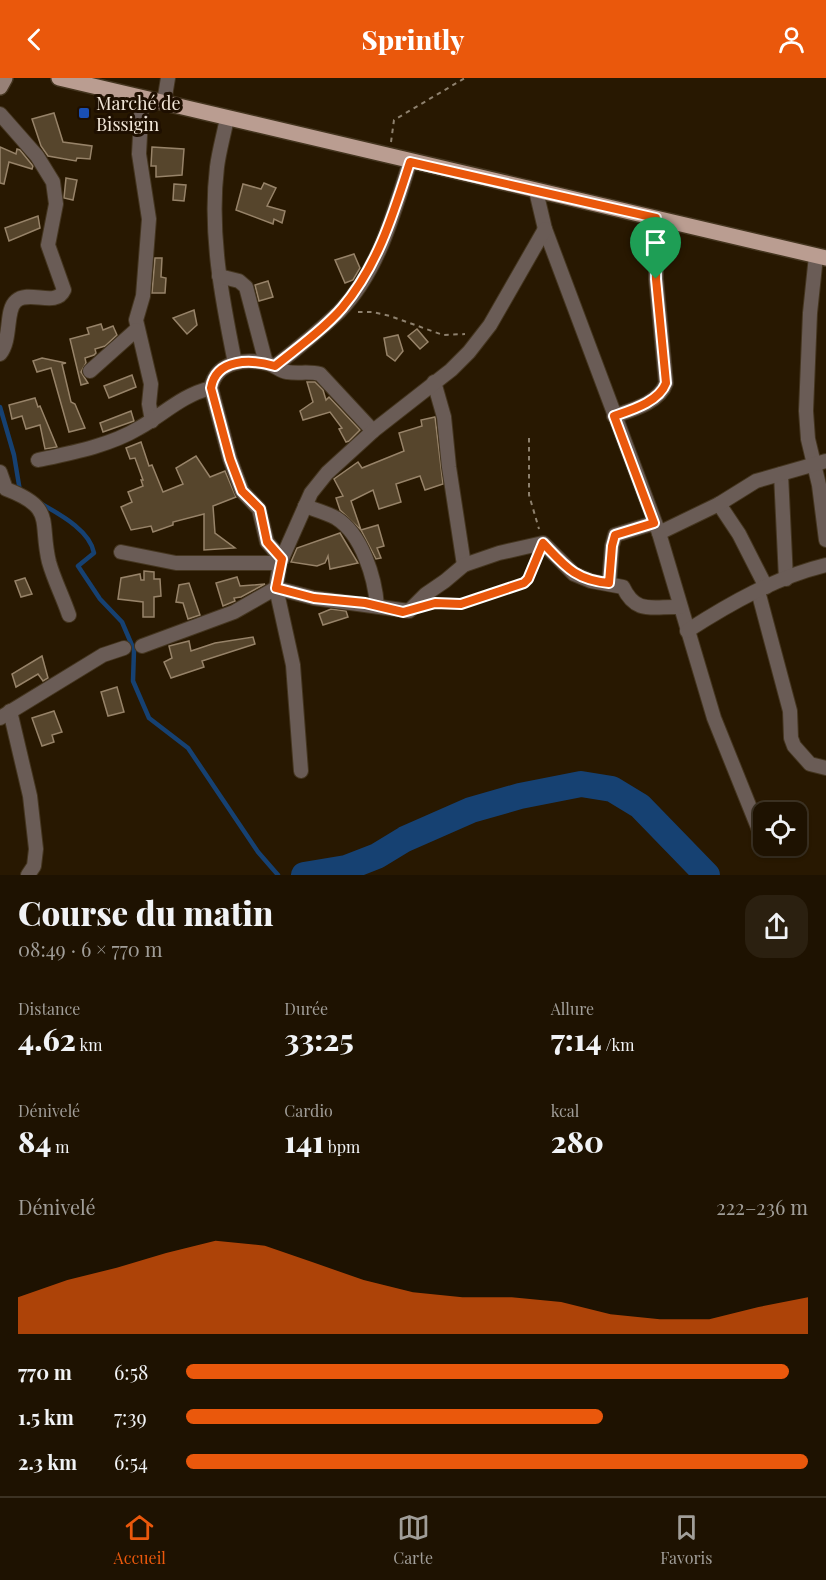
<!DOCTYPE html>
<html lang="fr">
<meta charset="utf-8">
<style>
:root{--surface:#1e1201;--page:#2b2010;--text:#f1f3f6;--muted:#a19e99;--line:#3c3223;--accent:#ea580c}
body{margin:0;font-family:"Playfair Display",serif;background:var(--page);color:var(--text);height:100vh;display:flex;flex-direction:column;font-size:22px;white-space:nowrap}
*{box-sizing:border-box;margin:0}
p{font-size:20px;color:var(--muted)}
.icon{flex:none;width:33px;height:33px;fill:none;stroke:currentColor;stroke-width:2;stroke-linecap:round;stroke-linejoin:round}
.map{position:relative;height:797px;overflow:hidden}
.details{display:flex;flex-direction:column;background:var(--surface);flex:1}
.details>*{flex:none}
.fabs{position:absolute;left:753px;top:724px;display:grid;gap:12px}
.fabs a{display:grid;place-items:center;width:54px;height:54px;border-radius:12px;background:var(--surface);box-shadow:0 2px 4px #0004,0 0 0 2px var(--line);font-size:30px}
.pin{position:absolute;display:grid;place-items:center;width:51px;height:51px;color:#fff;margin:-62px -26px;border-radius:50% 50% 50% 0;rotate:-45deg;box-shadow:0 0 6px #0007}
.pin .icon{rotate:45deg}
.round{display:grid;place-items:center;flex:none;width:63px;height:63px;border-radius:18px;background:var(--page)}
.summary{display:flex;align-items:center;justify-content:space-between;height:102px;padding:0 18px}
h1{font-size:33px;font-weight:800;line-height:45px}
.figures{display:grid;grid-template-columns:repeat(3,1fr);gap:9px;height:102px;padding:6px 18px}
.figures div{display:grid;align-content:center}
.figures b{font-size:30px;font-weight:800}
.figures small{font-size:16px;font-weight:400}
.figures p{font-size:16px}
.chart{height:168px;padding:12px 18px}
.chart p{display:flex;justify-content:space-between}
.chart svg{width:100%;height:108px;margin-top:6px;fill:var(--accent);opacity:.7}
ul{padding:0 18px;list-style:none;font-size:20px}
li{display:grid;grid-template-columns:96px 72px 1fr;align-items:center;height:45px}
li i{height:15px;border-radius:8px;background:var(--accent)}
header{display:flex;justify-content:space-between;align-items:center;height:78px;padding:0 18px;background:var(--accent);color:#fff;font-size:27px;font-weight:800}
.dock{display:flex;justify-content:space-around;align-items:center;height:84px;border-top:2px solid var(--line);background:var(--surface);font-size:16px;color:var(--muted)}
.dock a{display:grid;justify-items:center;gap:3px}
.dock .active{color:var(--accent)}
.map>svg:first-child{display:block}
</style>
<header><svg class="icon" aria-label="back" viewBox="0 0 24 24"><path d="M15 5l-7 7 7 7"/></svg>Sprintly<svg class="icon" aria-label="person" viewBox="0 0 24 24"><circle cx="12" cy="8" r="4"/><path d="M4 21q1-7 8-7t8 7"/></svg></header>
<div class="map">
<svg width="826" height="797" viewBox="0 0 826 797">
<rect width="100%" height="100%" fill="#281801"/>
<g fill="none" stroke-linecap="round" stroke-linejoin="round">
<g stroke="#164172" stroke-width="4.5">
<polyline points="0,329 14,377 20,413"/>
<path d="M40,425C59,436 90,452 94,475L78,488L100,521L122,544L134,572L133,603L149,640L188,670L258,774L278,797"/>
</g>
<polyline stroke="#164172" stroke-width="26" points="304,797 346,790 377,778 405,761 471,732 520,718 581,706 612,711 640,728 707,797"/>
</g>
<g fill="#56452c" stroke="#978369" stroke-width="1.5">
<polygon points="54,35 63,64 92,68 90,81 77,80 76,83 48,78 41,68 32,41"/>
<polygon points="0,69 16,76 17,71 20,72 33,88 32,91 9,84 4,106 0,105"/>
<polygon points="152,69 184,71 182,97 156,99 156,88 151,88"/>
<polygon points="66,100 77,102 73,122 64,120"/>
<polygon points="264,105 276,110 267,128 285,133 282,145 274,141 273,146 236,132 243,106 261,111"/>
<polygon points="174,106 186,107 184,123 173,122"/>
<polygon points="38,138 40,150 9,163 5,150"/>
<polygon points="354,176 360,190 353,202 345,205 335,182"/>
<polygon points="155,180 162,180 161,199 166,200 165,215 152,215"/>
<polygon points="268,203 273,219 259,223 255,207"/>
<polygon points="194,232 197,247 187,256 173,240"/>
<polygon points="101,246 103,252 113,248 117,257 105,268 95,271 96,275 94,277 85,280 86,285 81,294 88,305 81,307 70,261 89,256 87,250"/>
<polygon points="417,251 428,264 420,271 408,258"/>
<polygon points="398,257 403,273 395,283 387,277 384,260"/>
<polygon points="42,280 66,285 62,286 71,324 75,326 85,350 69,354 51,290 37,294 33,283"/>
<polygon points="132,297 136,309 109,320 104,308"/>
<polygon points="307,304 315,304 323,312 326,322 329,319 360,352 349,363 346,364 339,351 342,350 330,334 303,342 300,333 313,324"/>
<polygon points="35,320 38,329 40,328 57,369 45,371 40,347 26,351 22,338 12,341 9,327"/>
<polygon points="131,333 134,343 103,354 100,345"/>
<polygon points="435,339 443,406 425,412 420,398 396,406 401,424 379,431 373,412 351,423 361,452 340,432 336,420 343,418 334,401 358,384 362,390 404,373 399,355 422,348 421,342"/>
<polygon points="141,364 149,388 152,387 163,414 183,406 176,390 196,378 210,399 225,393 236,419 213,428 215,455 235,470 204,472 204,436 173,444 173,447 153,454 151,448 131,452 121,429 132,424 128,414 143,408 141,402 143,402 135,380 130,381 126,370"/>
<polygon points="378,447 384,468 377,470 381,480 376,481 361,452"/>
<polygon points="340,455 358,485 330,491 328,478 325,485 317,488 291,484 297,470"/>
<polygon points="144,493 154,494 154,501 160,501 161,518 154,519 154,539 143,539 143,524 118,521 121,500 140,496 141,502 144,502"/>
<polygon points="237,499 240,508 265,506 241,519 234,520 235,523 223,528 216,505"/>
<polygon points="25,500 32,516 21,519 15,503"/>
<polygon points="189,505 200,537 188,541 183,525 176,524 179,507"/>
<polygon points="331,531 346,533 348,539 323,547 319,536"/>
<polygon points="253,559 255,566 202,583 204,589 171,600 164,584 172,580 169,568 189,563 191,573 215,565"/>
<polygon points="42,578 48,600 43,603 38,596 16,609 12,596"/>
<polygon points="117,609 124,634 108,638 101,614"/>
<polygon points="54,633 62,654 52,657 54,664 42,668 32,640"/>
</g>
<g fill="none" stroke-linecap="round" stroke-linejoin="round">
<g stroke="#44351f" stroke-width="16">
<g id="street">
<polyline points="142,20 139,76 149,141 143,218 136,242 151,306 149,326 152,343"/>
<polyline points="164,24 168,0"/>
<path d="M0,36L37,78L53,104L56,126L48,167L64,212C56,230 29,211 16,223C5,232 12,261 0,276"/>
<path d="M227,40C224,56 219,73 217,89C209,155 222,221 235,285"/>
<polyline points="536,113 545,151 659,455 714,640 759,752"/>
<polyline points="816,178 810,235 806,333 808,361 819,407 826,462"/>
<polyline points="219,198 239,203 246,209 266,285"/>
<path d="M275,288C297,271 319,253 339,234C379,193 393,136 410,84"/>
<polyline points="90,293 136,252"/>
<polyline points="434,304 444,339 449,389 464,487"/>
<path d="M614,338C631,332 659,325 666,305L656,201V140"/>
<path d="M38,382C71,375 109,368 139,350C164,336 182,317 211,310"/>
<path d="M0,394L6,411C56,430 39,443 49,484C54,502 63,519 69,537"/>
<polyline points="781,396 786,501"/>
<polyline points="719,426 739,456 766,509"/>
<path d="M305,428C316,432 327,435 336,440C362,456 375,500 377,528"/>
<polyline points="659,455 719,426 756,403 826,383"/>
<polyline points="121,474 176,485 280,485"/>
<path d="M282,481L267,464L259,431L242,413L230,381L211,310C216,283 246,280 269,286C276,288 280,293 287,294C298,296 309,293 320,296L373,353"/>
<polyline points="609,505 612,468 615,457 654,445"/>
<polyline points="758,513 790,633 791,660 794,668 810,686 826,690"/>
<path d="M687,553C729,526 776,499 826,487"/>
<path d="M142,568L234,534L276,510L314,520L409,533L426,516L445,503L464,487L499,475L543,465L574,496L591,503L623,509C636,537 653,528 680,529"/>
<polyline points="10,633 30,718 36,771 34,788 28,797"/>
<polyline points="0,640 103,577 124,570"/>
<polyline points="301,693 293,587 276,510 280,485 311,415 327,395 373,353 451,292 469,274 490,247 545,151"/>
</g>
</g>
<g stroke="#44351f" stroke-width="18">
<polyline id="secondary" points="0,9 5,0"/>
</g>
<g stroke="#44351f" stroke-width="18">
<polyline id="primary" points="59,0 826,180"/>
</g>
<g stroke="#8e816e" stroke-width="2" stroke-dasharray="4.5 4.5" stroke-linecap="butt">
<polyline points="391,64 394,42 465,0"/>
<polyline points="358,234 373,234 390,238 443,257 465,256"/>
<polyline points="529,360 529,417 539,451"/>
<polyline points="436,525 461,526 524,505 528,501 535,482"/>
</g>
<use href="#street" stroke="#6a5c56" stroke-width="14"/>
<use href="#secondary" stroke="#978177" stroke-width="15"/>
<use href="#primary" stroke="#ba9d91" stroke-width="15"/>
</g>
<g fill="none" stroke-linecap="round" stroke-linejoin="round">
<g stroke="#fff" stroke-width="12">
<path id="route" d="M410,84L656,140V201L666,305C659,324 631,332 614,338L654,445L615,457L612,468L609,505C575,502 565,488 543,465L528,501L524,505L461,526L435,525L403,534L365,525L314,520L276,510L282,481L267,464L260,431L242,413L230,381L211,310C216,280 251,281 275,288C297,270 323,252 342,230C378,187 393,137 410,84Z"/>
</g>
<use href="#route" stroke="#ea580c" stroke-width="8"/>
</g>
<rect fill="#1a4fb4" stroke="#1e0f00" stroke-width="2" x="78" y="29" width="12" height="12" rx="3"/>
<g text-anchor="middle" dominant-baseline="central" stroke-width="6" stroke-linejoin="round" paint-order="stroke">
<g font-size="18" fill="#f1e6d7" stroke="#1e0f00" text-anchor="start">
<text x="96" y="25">Marché de<tspan x="96" dy="21">Bissigin</tspan></text>
</g>
</g>
</svg>
<div class="fabs">
<a><svg class="icon" aria-label="locate" viewBox="0 0 24 24"><circle cx="12" cy="12" r="6"/><path d="M12 2v4M12 18v4M2 12h4M18 12h4"/></svg></a>
</div>
<div class="pin" style="left:656px;top:201px;background:#1e9e55"><svg class="icon" aria-label="arrive" viewBox="0 0 24 24"><path d="M6 21V4h12l-3 4 3 4H6"/></svg></div>
</div>
<section class="details">
<div class="summary"><div><h1>Course du matin</h1><p>08:49 · 6 × 770 m</p></div><a class="round"><svg class="icon" aria-label="share" viewBox="0 0 24 24"><path d="M12 15V3M7 8l5-5 5 5M5 13v7h14v-7"/></svg></a></div>
<div class="figures">
<div><p>Distance</p><b>4.62<small> km</small></b></div>
<div><p>Durée</p><b>33:25</b></div>
<div><p>Allure</p><b>7:14<small> /km</small></b></div>
</div>
<div class="figures">
<div><p>Dénivelé</p><b>84<small> m</small></b></div>
<div><p>Cardio</p><b>141<small> bpm</small></b></div>
<div><p>kcal</p><b>280</b></div>
</div>
<div class="chart"><p><span>Dénivelé</span>222–236 m</p>
<svg viewBox="0 0 160 44" preserveAspectRatio="none"><path d="M0 44V29L10 22L20 17L30 11L40 6L50 8L60 15L70 22L80 27L90 29L100 29L110 31L120 36L130 38L140 38L150 33L160 29V44z"/></svg>
</div>
<ul>
<li><b>770 m</b>6:58<i style="width:97%"></i></li>
<li><b>1.5 km</b>7:39<i style="width:67%"></i></li>
<li><b>2.3 km</b>6:54<i style="width:100%"></i></li>
</ul>
</section>
<nav class="dock">
<a class="active"><svg class="icon" aria-label="home" viewBox="0 0 24 24"><path d="M3 11l9-7 9 7M6 9v11h12V9"/></svg>Accueil</a>
<a><svg class="icon" aria-label="map" viewBox="0 0 24 24"><path d="M3 6l6-2 6 2 6-2v14l-6 2-6-2-6 2zM9 4v14M15 6v14"/></svg>Carte</a>
<a><svg class="icon" aria-label="saved" viewBox="0 0 24 24"><path d="M7 4h10v16l-5-4-5 4z"/></svg>Favoris</a>
</nav>
